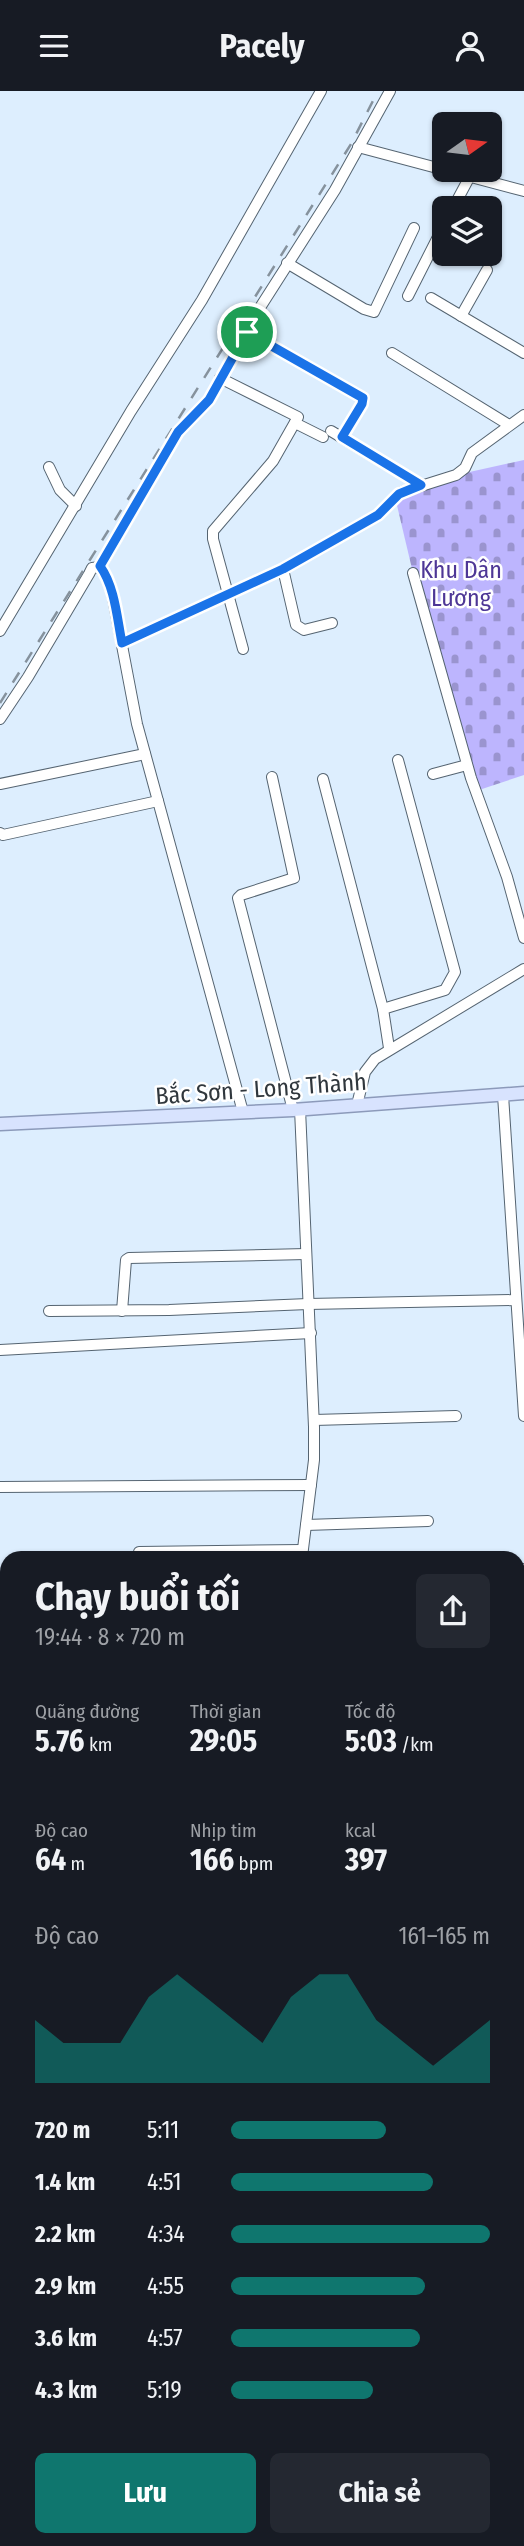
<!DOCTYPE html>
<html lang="vi">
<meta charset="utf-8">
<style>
:root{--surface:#171b24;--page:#242831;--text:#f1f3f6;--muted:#9ea1a6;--accent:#0f766e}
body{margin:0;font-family:"Fira Sans Condensed",sans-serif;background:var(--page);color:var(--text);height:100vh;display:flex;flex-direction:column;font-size:26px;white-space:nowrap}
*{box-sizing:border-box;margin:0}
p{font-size:23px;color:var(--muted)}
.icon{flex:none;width:38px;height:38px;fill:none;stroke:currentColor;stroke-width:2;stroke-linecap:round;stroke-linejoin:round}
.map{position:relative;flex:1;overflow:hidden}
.drawer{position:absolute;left:0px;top:1460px;width:525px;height:996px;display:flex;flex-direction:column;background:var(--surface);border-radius:21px 21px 0 0;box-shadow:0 2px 5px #0004}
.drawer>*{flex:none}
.needle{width:46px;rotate:76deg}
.tools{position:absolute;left:432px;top:21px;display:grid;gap:14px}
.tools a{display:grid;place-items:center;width:70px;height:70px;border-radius:10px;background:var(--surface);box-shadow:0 2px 5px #0004;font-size:35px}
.pin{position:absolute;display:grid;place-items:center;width:60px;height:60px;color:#fff;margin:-30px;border:4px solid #fff;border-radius:50%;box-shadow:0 2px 7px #0007}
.round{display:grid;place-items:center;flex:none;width:74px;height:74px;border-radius:10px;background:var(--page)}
.head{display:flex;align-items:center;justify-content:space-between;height:119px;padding:0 35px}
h1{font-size:38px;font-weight:700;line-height:52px}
.stats{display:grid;grid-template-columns:repeat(3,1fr);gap:10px;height:119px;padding:7px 35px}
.stats div{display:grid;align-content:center}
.stats b{font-size:30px;font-weight:700}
.stats small{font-size:19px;font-weight:400}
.stats p{font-size:19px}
.chart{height:196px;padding:14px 35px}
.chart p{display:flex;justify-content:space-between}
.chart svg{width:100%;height:126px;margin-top:7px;fill:var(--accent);opacity:.7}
.primary-button{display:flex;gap:14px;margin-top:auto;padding:14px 35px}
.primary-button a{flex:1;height:80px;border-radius:10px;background:var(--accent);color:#fff;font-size:28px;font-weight:700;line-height:80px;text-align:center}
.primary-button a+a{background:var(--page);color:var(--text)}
ul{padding:0 35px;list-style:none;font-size:23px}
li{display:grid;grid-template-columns:112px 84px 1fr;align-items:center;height:52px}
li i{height:18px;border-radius:9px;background:var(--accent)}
header{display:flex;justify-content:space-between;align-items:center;height:91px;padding:0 35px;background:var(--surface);font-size:32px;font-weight:700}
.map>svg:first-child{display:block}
</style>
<header><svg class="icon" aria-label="menu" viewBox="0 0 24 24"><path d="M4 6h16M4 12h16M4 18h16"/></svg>Pacely<svg class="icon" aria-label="person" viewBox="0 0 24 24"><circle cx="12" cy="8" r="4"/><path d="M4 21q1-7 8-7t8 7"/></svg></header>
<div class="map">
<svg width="524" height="2455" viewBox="0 0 524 2455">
<defs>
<pattern id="cemetery-stones" width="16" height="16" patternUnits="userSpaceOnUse" patternTransform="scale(1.75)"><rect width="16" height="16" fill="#bdb5fe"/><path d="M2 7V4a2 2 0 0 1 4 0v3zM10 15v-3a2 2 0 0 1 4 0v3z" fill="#9a94cf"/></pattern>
</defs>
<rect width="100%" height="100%" fill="#ddeefe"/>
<polygon fill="url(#cemetery-stones)" points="524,369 524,684 476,700 413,482 395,406 456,384"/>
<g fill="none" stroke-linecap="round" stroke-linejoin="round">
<g stroke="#556471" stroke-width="12">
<g id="minor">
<polyline points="358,56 524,100"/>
<polyline points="453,117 469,87"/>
<polyline points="287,172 364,218 374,221 414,137"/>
<polyline points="408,205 444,134"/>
<polyline points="431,207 524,262"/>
<polyline points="461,225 487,179"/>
<polyline points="247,241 363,307 362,313 342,346"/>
<polyline points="392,262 509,334"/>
<polyline points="220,287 298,326 273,370 213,440 213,448 243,558"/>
<polyline points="295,332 323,346"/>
<polyline points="331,340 421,394"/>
<polyline points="49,376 60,399 76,415"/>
<polyline points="100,476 178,341 209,309 261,215 335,99 390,0"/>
<polyline points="283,478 296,534 304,539 332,532"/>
<polyline points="413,482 471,687 507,786 524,847"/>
<polyline points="0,540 131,320 202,209 321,0"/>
<polyline points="122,552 283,478 378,424 402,401 456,384 465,377 472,362 524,324"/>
<polyline points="0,628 28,586 89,483 92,477 100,476 107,487 112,502 137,633 243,1021"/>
<polyline points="433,683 467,674"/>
<polyline points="272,686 294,787 241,804 238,807 293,1019"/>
<polyline points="323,688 383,918 389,957"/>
<polyline points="0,693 145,663"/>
<polyline points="0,742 3,744 158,710"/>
<polyline points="383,918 445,899 455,881 398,669"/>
<polyline points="503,1004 524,1325"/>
<polyline points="357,1014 365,981 375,968 524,878"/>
<polyline points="300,1018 314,1336 314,1369 302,1466"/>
<polyline points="49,1220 169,1219 308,1213 516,1209"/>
<polyline points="122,1220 126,1169 129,1167 306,1163"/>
<polyline points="0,1259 311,1242"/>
<polyline points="314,1329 456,1325"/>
<polyline points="0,1396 311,1394"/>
<polyline points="306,1434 428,1430"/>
<polyline points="139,1461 302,1459"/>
<polyline points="518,1478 524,1478"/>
<polyline points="0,1516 7,1516"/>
<polyline points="518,1575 524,1574"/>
<polyline points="0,1623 7,1622"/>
<polyline points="0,1683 7,1683"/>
<polyline points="518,1691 521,1691 524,1711"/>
<polyline points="0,1745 7,1744"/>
<polyline points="518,1754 524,1753"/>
<polyline points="518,1815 524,1814"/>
<polyline points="0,1832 3,1874"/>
<polyline points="518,1893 524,1892"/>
<polyline points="0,1935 7,1934"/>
<polyline points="0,1995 7,1994"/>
<polyline points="518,2043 524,2041"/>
<polyline points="0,2159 7,2158"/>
<polyline points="0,2226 7,2228"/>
<polyline points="0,2330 7,2332"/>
<polyline points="1,2455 7,2416"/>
<polyline points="90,2455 93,2448"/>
<polyline points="239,2455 239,2448"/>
<polyline points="331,2455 331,2448"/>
</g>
</g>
<g stroke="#8c9aba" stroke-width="15">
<polyline id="major" points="0,1033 293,1019 524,1002"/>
</g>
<use href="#minor" stroke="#fff" stroke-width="10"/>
<use href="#major" stroke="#d8e3fe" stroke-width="12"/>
<polyline stroke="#86929d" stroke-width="2.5" stroke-dasharray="12 12" stroke-linecap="butt" points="0,612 351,53 378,0"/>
</g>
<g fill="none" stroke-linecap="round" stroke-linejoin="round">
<g stroke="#fff" stroke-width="14">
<path id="route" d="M247,241L363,307L362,313L342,346L421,394L399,403L378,424L283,478L122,552C117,527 115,496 100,475L178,341L209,309Z"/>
</g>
<use href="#route" stroke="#1a73e8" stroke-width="9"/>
</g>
<g text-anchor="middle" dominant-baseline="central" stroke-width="5" stroke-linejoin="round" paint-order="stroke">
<g font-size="24" fill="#4e3796" stroke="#fff">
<text x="461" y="479">Khu Dân<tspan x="461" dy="28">Lương</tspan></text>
</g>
<g font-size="24" fill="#30373d" stroke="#fff">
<text transform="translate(261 998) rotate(-4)">Bắc Sơn - Long Thành</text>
</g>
</g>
</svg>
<div class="tools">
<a><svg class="needle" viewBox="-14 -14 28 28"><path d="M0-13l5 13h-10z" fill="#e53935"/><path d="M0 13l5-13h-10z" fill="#9ea1a6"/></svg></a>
<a><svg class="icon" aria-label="layers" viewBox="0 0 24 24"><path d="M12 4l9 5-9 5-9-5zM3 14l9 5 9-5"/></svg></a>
</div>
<div class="pin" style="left:247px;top:241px;background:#1e9e55"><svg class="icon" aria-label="arrive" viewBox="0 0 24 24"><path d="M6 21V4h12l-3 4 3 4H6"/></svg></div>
<section class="drawer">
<div class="head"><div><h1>Chạy buổi tối</h1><p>19:44 · 8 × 720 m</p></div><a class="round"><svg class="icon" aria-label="share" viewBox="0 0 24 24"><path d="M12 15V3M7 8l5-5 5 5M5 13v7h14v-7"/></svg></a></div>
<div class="stats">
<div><p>Quãng đường</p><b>5.76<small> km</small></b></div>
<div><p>Thời gian</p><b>29:05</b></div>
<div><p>Tốc độ</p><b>5:03<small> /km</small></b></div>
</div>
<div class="stats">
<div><p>Độ cao</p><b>64<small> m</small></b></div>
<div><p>Nhịp tim</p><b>166<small> bpm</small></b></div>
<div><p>kcal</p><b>397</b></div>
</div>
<div class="chart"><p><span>Độ cao</span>161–165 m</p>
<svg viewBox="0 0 160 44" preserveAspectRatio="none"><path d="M0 44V22L10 30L20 30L30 30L40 14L50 6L60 14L70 22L80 30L90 14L100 6L110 6L120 22L130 30L140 38L150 30L160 22V44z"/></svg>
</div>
<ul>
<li><b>720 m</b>5:11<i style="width:60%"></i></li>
<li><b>1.4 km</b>4:51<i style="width:78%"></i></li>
<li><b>2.2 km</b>4:34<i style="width:100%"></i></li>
<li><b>2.9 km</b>4:55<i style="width:75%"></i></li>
<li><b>3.6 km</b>4:57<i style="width:73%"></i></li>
<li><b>4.3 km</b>5:19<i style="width:55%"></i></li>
</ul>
<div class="primary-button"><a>Lưu</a><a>Chia sẻ</a></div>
</section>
</div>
